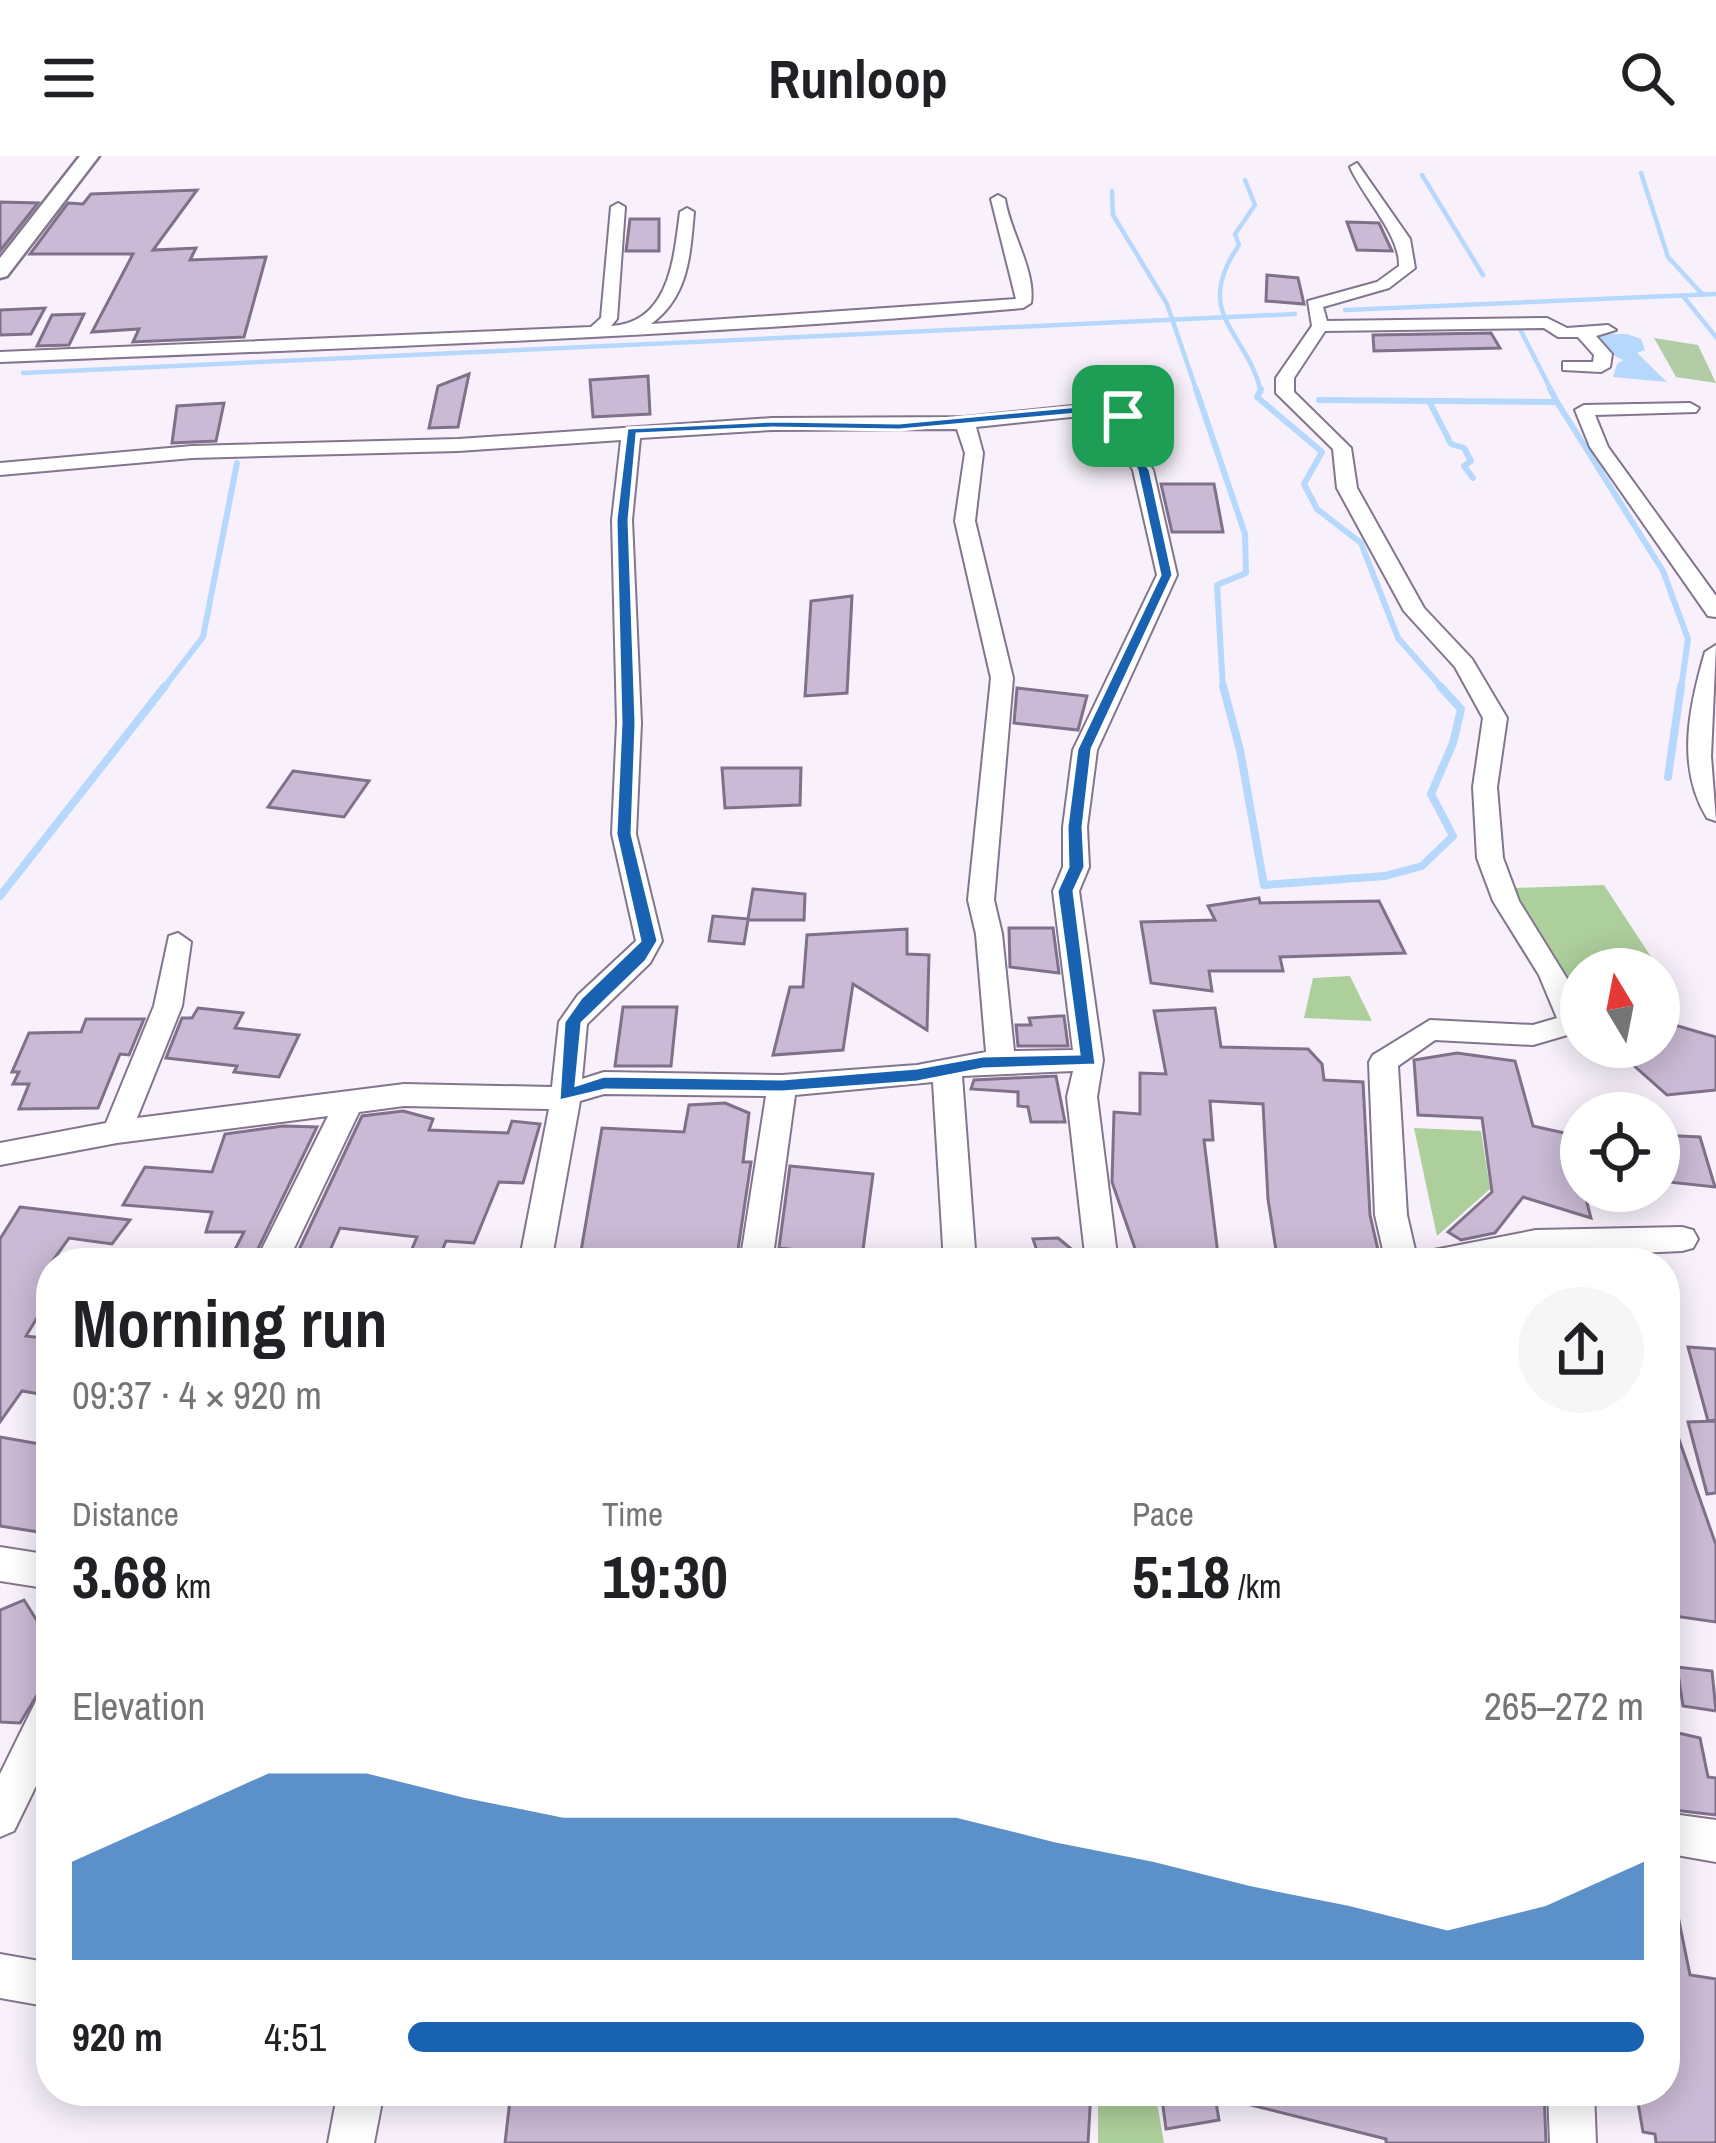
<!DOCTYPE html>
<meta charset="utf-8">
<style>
:root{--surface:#fff;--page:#f6f6f6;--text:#202124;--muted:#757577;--accent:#1862b1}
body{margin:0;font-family:"Archivo Narrow",sans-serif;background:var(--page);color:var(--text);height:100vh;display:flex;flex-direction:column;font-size:45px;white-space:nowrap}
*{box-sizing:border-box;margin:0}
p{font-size:39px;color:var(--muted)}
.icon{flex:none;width:66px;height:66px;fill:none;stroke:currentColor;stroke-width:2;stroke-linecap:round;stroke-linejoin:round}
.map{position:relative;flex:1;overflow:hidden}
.drawer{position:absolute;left:36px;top:1092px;width:1644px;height:858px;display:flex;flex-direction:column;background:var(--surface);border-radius:48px;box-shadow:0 6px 30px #0003}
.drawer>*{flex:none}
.needle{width:78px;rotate:350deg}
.fabs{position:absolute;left:1560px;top:792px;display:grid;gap:24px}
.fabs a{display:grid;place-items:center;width:120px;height:120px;border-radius:50%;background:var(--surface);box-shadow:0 6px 30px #0003;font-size:60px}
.pin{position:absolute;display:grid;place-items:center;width:102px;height:102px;color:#fff;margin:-51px;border-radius:24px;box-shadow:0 6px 18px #0006}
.round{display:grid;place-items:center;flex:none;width:126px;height:126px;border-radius:63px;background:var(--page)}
.summary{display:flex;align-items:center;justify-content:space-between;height:204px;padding:0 36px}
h1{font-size:66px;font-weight:700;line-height:90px}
.metrics{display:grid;grid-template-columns:repeat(3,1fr);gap:18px;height:204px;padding:12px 36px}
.metrics div{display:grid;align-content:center}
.metrics b{font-size:60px;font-weight:700}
.metrics small{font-size:33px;font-weight:400}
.metrics p{font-size:33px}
.chart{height:336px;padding:24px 36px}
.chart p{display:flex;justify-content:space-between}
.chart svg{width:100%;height:216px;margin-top:12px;fill:var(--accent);opacity:.7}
ul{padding:0 36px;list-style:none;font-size:39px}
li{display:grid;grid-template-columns:192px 144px 1fr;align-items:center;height:90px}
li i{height:30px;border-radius:15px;background:var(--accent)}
header{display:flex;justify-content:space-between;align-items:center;height:156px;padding:0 36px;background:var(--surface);font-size:54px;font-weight:700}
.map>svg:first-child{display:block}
</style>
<header><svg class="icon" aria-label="menu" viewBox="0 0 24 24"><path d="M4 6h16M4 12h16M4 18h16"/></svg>Runloop<svg class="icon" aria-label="search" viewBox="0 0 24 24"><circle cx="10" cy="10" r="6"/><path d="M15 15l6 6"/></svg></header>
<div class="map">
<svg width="1716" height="1987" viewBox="0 0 1716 1987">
<rect width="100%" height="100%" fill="#f8f1fc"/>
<polygon fill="#b2cca5" points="1654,182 1698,189 1716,227 1676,221"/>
<g fill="#adcf9c">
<polygon points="1604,729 1659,813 1581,813 1581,843 1513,732"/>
<polygon points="1350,820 1372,865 1304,862 1313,822"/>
<polygon points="1414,972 1481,975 1490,1033 1437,1080"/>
<polygon points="1098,1935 1155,1935 1164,1987 1098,1987"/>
</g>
<polygon fill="#b6d8fd" points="1595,178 1627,178 1641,183 1645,194 1637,197 1667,226 1613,221 1617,208 1623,204 1603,194"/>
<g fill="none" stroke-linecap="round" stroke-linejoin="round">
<g stroke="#b6d8fd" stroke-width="4.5">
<polyline points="1641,17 1668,101 1703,139"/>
<polyline points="1422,19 1483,119"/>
<path d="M1245,24L1255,49L1235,78L1239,89C1191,159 1247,175 1261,236"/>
<polyline points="1112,35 1113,59 1167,148 1197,236"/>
<polyline points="1683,140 1716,181"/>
<polyline points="1345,154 1716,138"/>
<polyline points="1521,175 1552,236"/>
<polyline points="23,217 1295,158"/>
</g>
<g stroke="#b6d8fd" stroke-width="6">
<polyline points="1196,233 1245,378 1246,417 1217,429 1223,533"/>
<polyline points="1261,233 1257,241 1322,296 1304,328 1317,353 1361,387 1398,482 1443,533"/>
<polyline points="1319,244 1557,246 1550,233"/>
<polyline points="1557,246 1663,415 1688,483 1681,533"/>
<polyline points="1430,247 1451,288 1464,292 1471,305 1464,310 1473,322"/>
<polyline points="163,533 203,481 237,307"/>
</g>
<g stroke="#b6d8fd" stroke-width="8">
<polyline points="1223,530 1240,594 1264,729 1385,720 1422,710 1453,680 1431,638 1453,587 1461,553 1440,530"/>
<polyline points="1668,621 1681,530"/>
<polyline points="0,740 165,530"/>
</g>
</g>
<g fill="#cabad5" stroke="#7f7189" stroke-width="3">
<polygon points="197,34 153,94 196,92 190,104 266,101 244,181 133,186 139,173 92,176 133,98 30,98 68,47 83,48 91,38"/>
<polygon points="0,46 38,47 0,95"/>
<polygon points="630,63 659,63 659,95 626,95"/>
<polygon points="1347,66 1379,67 1392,95 1357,94"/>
<polygon points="1267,119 1298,122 1304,148 1266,145"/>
<polygon points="45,152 31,178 0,179 0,154"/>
<polygon points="84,158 69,189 37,190 52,159"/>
<polygon points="1491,177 1500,192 1374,195 1373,179"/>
<polygon points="469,218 458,271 429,272 438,230"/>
<polygon points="648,220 650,258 593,261 590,224"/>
<polygon points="224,247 216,285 172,287 177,250"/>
<polygon points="1161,328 1214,328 1223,376 1172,376"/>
<polygon points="852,440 847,537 805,540 811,445"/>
<polygon points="1017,532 1087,540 1078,574 1014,567"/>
<polygon points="722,612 801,612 800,649 725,652"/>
<polygon points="293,615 369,625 344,661 268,651"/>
<polygon points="753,733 805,738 804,764 748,764 744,788 709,785 713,760 748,763"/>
<polygon points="1259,742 1260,747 1379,745 1405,797 1280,801 1283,815 1209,815 1212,835 1151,827 1141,766 1215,764 1208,750"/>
<polygon points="1009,772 1053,772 1059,817 1010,811"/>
<polygon points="907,773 907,798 929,799 927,874 853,828 843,894 773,899 790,831 803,831 807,779"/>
<polygon points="623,851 677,851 671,910 615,910"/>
<polygon points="198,852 243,857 235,872 299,879 279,921 234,916 237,910 166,902 182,862 192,862"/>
<polygon points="1215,852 1221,891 1308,893 1322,908 1324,924 1363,926 1370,1059 1381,1107 1278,1107 1268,1043 1263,948 1210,945 1213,984 1204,984 1219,1107 1140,1107 1112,1026 1114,956 1140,958 1140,917 1166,918 1154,855"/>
<polygon points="1059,860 1064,860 1068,890 1018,890 1016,869 1031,869 1029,862"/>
<polygon points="86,863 144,863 129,899 120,898 98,952 19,953 29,928 13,928 19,916 12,916 29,877 81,876"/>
<polygon points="1671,868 1716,881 1716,934 1667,939 1613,891 1659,891 1659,873"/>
<polygon points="1457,897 1515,905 1533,970 1569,978 1591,1062 1523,1041 1495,1077 1461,1084 1448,1076 1492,1036 1482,962 1418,959 1414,904"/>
<polygon points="1056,920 1065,966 1031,966 1028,951 1018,950 1018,936 971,933 974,924"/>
<polygon points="725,947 749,957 743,1006 751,1006 736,1107 579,1107 602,972 684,976 689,949"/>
<polygon points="403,955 433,963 429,974 508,977 512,965 540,968 523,1027 499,1026 474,1087 446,1085 437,1107 406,1107 417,1081 340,1072 326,1103 296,1100 362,960"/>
<polygon points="283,970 317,971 251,1107 228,1107 244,1076 206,1076 212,1056 123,1049 145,1011 212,1016 225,978"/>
<polygon points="1659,979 1700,981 1715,1031 1659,1025"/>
<polygon points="790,1010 873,1018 862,1101 779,1092"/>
<polygon points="20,1051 130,1064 112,1088 69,1082 51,1107 51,1139 26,1180 51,1183 51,1240 22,1235 0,1266 0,1083"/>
<polygon points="1058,1082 1081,1101 1081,1107 1041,1107 1033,1083"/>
<polygon points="1688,1191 1716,1193 1716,1264 1708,1265"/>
<polygon points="1669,1255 1716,1389 1716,1466 1674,1460 1665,1428"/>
<polygon points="1716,1265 1716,1337 1707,1338 1688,1266"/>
<polygon points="0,1281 51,1290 51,1378 0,1370"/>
<polygon points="24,1444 51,1487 51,1516 20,1567 0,1566 0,1454"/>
<polygon points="1677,1511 1712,1515 1716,1555 1683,1550"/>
<polygon points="1665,1574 1700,1582 1708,1621 1716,1622 1716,1659 1665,1653"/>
<polygon points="1677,1755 1690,1819 1716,1823 1716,1987 1656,1987 1655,1978 1643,1976 1636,1935 1665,1935 1665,1756"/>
<polygon points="511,1935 1091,1935 1088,1987 505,1987"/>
<polygon points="1161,1935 1214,1935 1219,1964 1166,1973"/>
<polygon points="1232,1935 1544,1935 1546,1987 1386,1987 1386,1983 1231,1944"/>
</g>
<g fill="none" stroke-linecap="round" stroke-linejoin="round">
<g stroke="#83758d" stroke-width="4">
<g id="minor">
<path d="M1357,7L1410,83L1415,112L1389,132L1323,151L1327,165L1547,162L1567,172L1608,169L1616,174L1596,180L1612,198L1610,211L1601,216L1563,214V206H1593L1594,199L1578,181H1558L1544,172L1325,175L1294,222V236L1351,292L1357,332L1424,452L1472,503L1507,562L1497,631L1503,702L1519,745L1574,834L1581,850V875L1533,889L1435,884L1398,910L1407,1059L1418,1107H1386L1375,1059L1369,906L1373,899L1430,864L1533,869L1557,862L1539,819L1493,745L1477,702L1473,631L1483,562L1455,511L1404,455L1337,332L1333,293L1276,237V222L1312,170L1308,145L1377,126L1399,110C1400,78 1364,43 1350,11Z"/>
<path d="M998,39L1005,43C1010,76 1036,115 1031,147L1023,152C683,182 341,192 0,206V196L591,171L601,162L611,51L618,47L625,51L617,163L611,170C670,167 674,101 680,56L687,52L694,56C690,99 689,140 651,168L1016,143L991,43Z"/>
<path d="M1101,247L1131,259L1134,286L1153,314L1177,419L1097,594L1087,671L1089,711L1079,735L1103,904L1097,941L1118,1107H1086L1067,941L1073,915L962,920L976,1107H944L933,926L795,939L772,1107H740L766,940L604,938L580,945L551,1107H519L549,953L404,950L359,956L287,1107H255L328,960L117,987L0,1009V987L106,967L154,850L169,780L178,777L191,786L182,850L137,962L404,928L552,931L559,866L578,839L636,785L612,678L617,567L612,364L621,284L458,295L192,302L0,319V307L192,290L458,283L772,262L965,261ZM1100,258L1113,262L1116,286L1133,314L1157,419L1073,594L1063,671V711L1053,735L1073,894L1014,895L1002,778L994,744L1013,522L975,365L983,297L976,271ZM957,273L965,297L955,365L991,522L968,744L976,778L986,896L917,909L782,919L604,916L582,923L587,868L650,807L662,785L636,678L641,567L632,364L640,282L772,274Z"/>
<polygon points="1690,247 1699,252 1696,256 1595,259 1608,291 1716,440 1716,461 1708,460 1590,291 1575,254 1584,249"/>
<path d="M1716,489L1711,600L1716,665L1707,662C1676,611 1689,551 1705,496Z"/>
<polygon points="1682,1071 1693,1074 1698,1083 1693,1092 1682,1095 1418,1107 1423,1098 1434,1094 1536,1074"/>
<polygon points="0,1391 51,1399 51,1433 0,1425"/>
<polygon points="51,1538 51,1599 14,1675 0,1681 0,1618 37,1543"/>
<polygon points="1665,1657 1716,1664 1716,1706 1665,1697"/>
<polygon points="0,1798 51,1807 51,1851 0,1842"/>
<polygon points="338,1935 384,1935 374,1987 328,1987"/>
<polygon points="1548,1935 1594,1935 1596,1987 1550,1987"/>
</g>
</g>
<g stroke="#83758d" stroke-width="5">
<polygon id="tertiary" points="80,0 99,0 7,120 0,122 0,102"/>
</g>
<use href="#minor" fill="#fff" fill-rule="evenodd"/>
<use href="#tertiary" fill="#fff" fill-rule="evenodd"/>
</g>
<path fill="#1862b1" stroke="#fff" stroke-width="3" fill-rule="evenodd" d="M1101,248L1129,260L1131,286L1150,314L1173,419L1092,593L1083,671L1085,711L1074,735L1096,909L983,913L917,926L782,936L605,934L559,945L564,866L581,842L640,785L616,678L621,567L616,364L627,272L772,265L899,267ZM1100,256L1117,261L1119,286L1137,314L1160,419L1077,593L1067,671L1068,711L1057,735L1079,898L983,900L917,912L782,923L604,920L576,929L582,867L646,805L658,785L632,678L636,567L629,364L637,278L772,272L899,274Z"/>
</svg>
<div class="fabs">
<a><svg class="needle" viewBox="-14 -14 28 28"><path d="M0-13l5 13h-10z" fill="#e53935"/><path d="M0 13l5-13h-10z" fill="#757577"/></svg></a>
<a><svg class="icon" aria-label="locate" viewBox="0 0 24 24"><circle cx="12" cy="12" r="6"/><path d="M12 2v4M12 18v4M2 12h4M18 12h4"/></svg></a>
</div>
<div class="pin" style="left:1123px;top:260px;background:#1e9e55"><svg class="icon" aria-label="arrive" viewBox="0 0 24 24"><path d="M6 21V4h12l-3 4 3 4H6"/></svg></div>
<section class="drawer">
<div class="summary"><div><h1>Morning run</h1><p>09:37 · 4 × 920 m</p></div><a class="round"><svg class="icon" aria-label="share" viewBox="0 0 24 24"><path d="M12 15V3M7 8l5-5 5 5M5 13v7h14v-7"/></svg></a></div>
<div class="metrics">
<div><p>Distance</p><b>3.68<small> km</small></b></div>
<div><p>Time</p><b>19:30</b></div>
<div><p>Pace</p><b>5:18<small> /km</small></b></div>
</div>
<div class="chart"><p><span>Elevation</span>265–272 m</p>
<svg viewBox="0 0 160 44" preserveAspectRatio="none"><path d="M0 44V24L10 15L20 6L30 6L40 11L50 15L60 15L70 15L80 15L90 15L100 20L110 24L120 29L130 33L140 38L150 33L160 24V44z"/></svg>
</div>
<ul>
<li><b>920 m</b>4:51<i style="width:100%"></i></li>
</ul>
</section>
</div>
